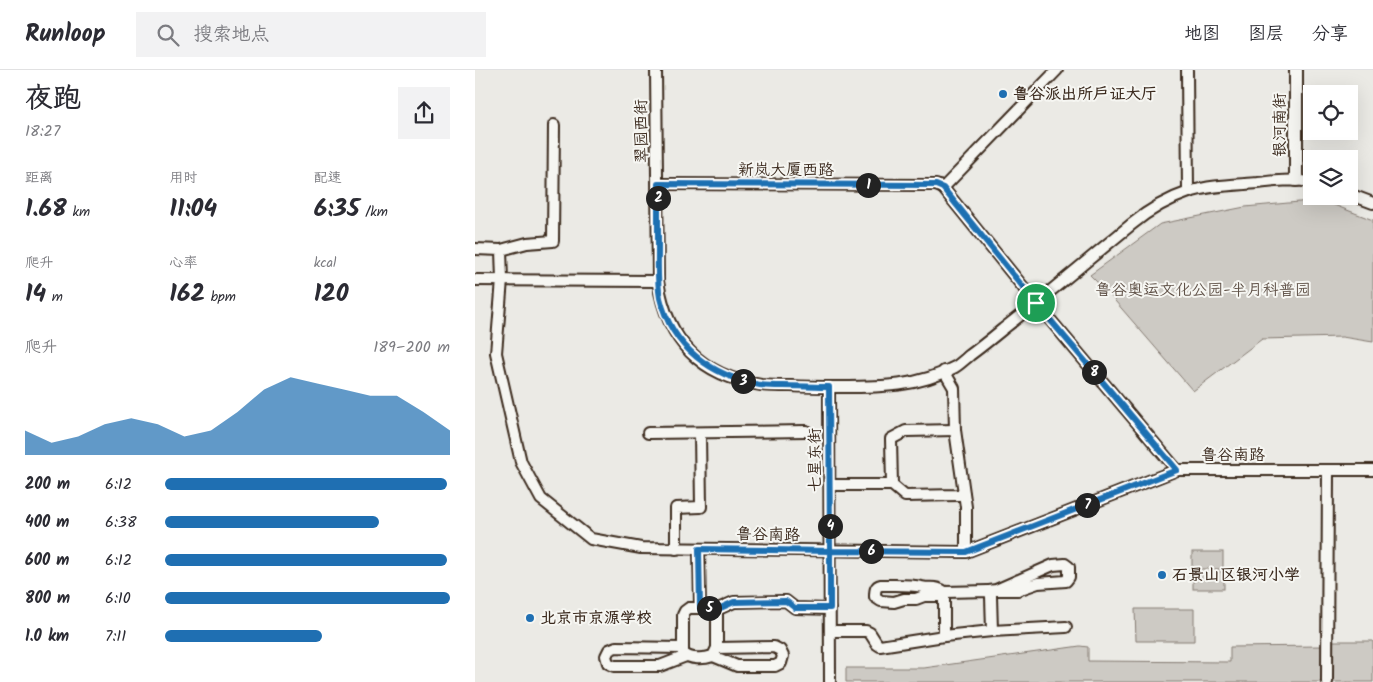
<!DOCTYPE html>
<html lang="zh">
<meta charset="utf-8">
<style>
:root{--surface:#fff;--page:#f2f2f3;--text:#2b2b33;--muted:#7c7c81;--line:#e1e1e2;--accent:#1f6fb2}
body{margin:0;font-family:Kalam,"LXGW WenKai TC",sans-serif;background:var(--page);color:var(--text);height:100vh;display:flex;flex-direction:column;font-size:19px;white-space:nowrap}
*{box-sizing:border-box;margin:0}
p{font-size:16px;color:var(--muted)}
.icon{flex:none;width:28px;height:28px;fill:none;stroke:currentColor;stroke-width:2;stroke-linecap:round;stroke-linejoin:round}
.map{position:relative;flex:1;overflow:hidden}
.details{display:flex;flex-direction:column;background:var(--surface);width:475px}
.details>*{flex:none}
.tools{position:absolute;left:828px;top:15px;display:grid;gap:10px}
.tools a{display:grid;place-items:center;width:55px;height:55px;border-radius:0px;background:var(--surface);box-shadow:0 5px 20px #0002;font-size:25px}
.pin{position:absolute;display:grid;place-items:center;width:42px;height:42px;color:#fff;margin:-21px;border:2px solid #fff;border-radius:50%;box-shadow:0 1px 5px #0007}
.km{position:absolute;width:25px;height:25px;margin:-12px;border-radius:50%;background:#222;color:#fff;font-size:14px;line-height:25px;text-align:center}
.round{display:grid;place-items:center;flex:none;width:52px;height:52px;border-radius:0px;background:var(--page)}
.headline{display:flex;align-items:center;justify-content:space-between;height:85px;padding:0 25px}
h1{font-size:28px;font-weight:800;line-height:38px}
.metrics{display:grid;grid-template-columns:repeat(3,1fr);gap:8px;height:85px;padding:5px 25px}
.metrics div{display:grid;align-content:center}
.metrics b{font-size:25px;font-weight:800}
.metrics small{font-size:14px;font-weight:400}
.metrics p{font-size:14px}
.chart{height:140px;padding:10px 25px}
.chart p{display:flex;justify-content:space-between}
.chart svg{width:100%;height:90px;margin-top:5px;fill:var(--accent);opacity:.7}
ul{padding:0 25px;list-style:none;font-size:16px}
li{display:grid;grid-template-columns:80px 60px 1fr;align-items:center;height:38px}
li i{height:12px;border-radius:6px;background:var(--accent)}
header{display:flex;align-items:center;gap:30px;box-sizing:border-box;height:70px;padding:0 25px;background:var(--surface);border-bottom:1px solid var(--line)}
header strong{font-size:24px}
nav{display:flex;gap:28px;margin-inline-start:auto;font-size:18px}
.search{width:350px;height:45px;background:var(--page);display:flex;align-items:center;gap:12px;box-sizing:border-box;padding:0 18px;border-radius:0px;color:var(--muted);font-size:19px}
main{display:flex;flex:1;min-height:0}
.map>svg:first-child{display:block}
</style>
<header>
<strong>Runloop</strong>
<div class="search"><svg class="icon" aria-label="search" viewBox="0 0 24 24"><circle cx="10" cy="10" r="6"/><path d="M15 15l6 6"/></svg>搜索地点</div>
<nav><a>地图</a><a>图层</a><a>分享</a></nav>
</header>
<main>
<section class="details">
<div class="headline"><div><h1>夜跑</h1><p>18:27</p></div><a class="round"><svg class="icon" aria-label="share" viewBox="0 0 24 24"><path d="M12 15V3M7 8l5-5 5 5M5 13v7h14v-7"/></svg></a></div>
<div class="metrics">
<div><p>距离</p><b>1.68<small> km</small></b></div>
<div><p>用时</p><b>11:04</b></div>
<div><p>配速</p><b>6:35<small> /km</small></b></div>
</div>
<div class="metrics">
<div><p>爬升</p><b>14<small> m</small></b></div>
<div><p>心率</p><b>162<small> bpm</small></b></div>
<div><p>kcal</p><b>120</b></div>
</div>
<div class="chart"><p><span>爬升</span>189–200 m</p>
<svg viewBox="0 0 160 44" preserveAspectRatio="none"><path d="M0 44V32L10 38L20 35L30 29L40 26L50 29L60 35L70 32L80 23L90 12L100 6L110 9L120 12L130 15L140 15L150 23L160 32V44z"/></svg>
</div>
<ul>
<li><b>200 m</b>6:12<i style="width:99%"></i></li>
<li><b>400 m</b>6:38<i style="width:75%"></i></li>
<li><b>600 m</b>6:12<i style="width:99%"></i></li>
<li><b>800 m</b>6:10<i style="width:100%"></i></li>
<li><b>1.0 km</b>7:11<i style="width:55%"></i></li>
</ul>
</section>
<div class="map">
<svg width="898" height="612" viewBox="0 0 898 612">
<rect width="100%" height="100%" fill="#ebeae5"/>
<filter id="ink" filterUnits="userSpaceOnUse"><feTurbulence type="fractalNoise" baseFrequency=".02" numOctaves="2"/><feDisplacementMap in="SourceGraphic" scale="10" xChannelSelector="R" yChannelSelector="G"/><feConvolveMatrix kernelMatrix="1 2 1 2 8 2 1 2 1" color-interpolation-filters="sRGB"/></filter>
<g filter="url(#ink)">
<g fill="#cdcac4" stroke="#847a71">
<polygon points="846,130 898,150 898,272 867,267 787,269 718,321 634,224 615,205 685,154 770,137"/>
<rect x="717" y="482" width="31" height="17"/>
<rect x="718" y="502" width="31" height="17"/>
<polygon points="660,539 719,539 719,571 661,571"/>
<polygon points="857,571 898,571 898,612 858,612"/>
<polygon points="605,576 613,577 613,591 755,592 755,577 848,576 846,612 371,612 371,598 449,598"/>
</g>
<g fill="none" stroke-linecap="round" stroke-linejoin="round">
<g stroke="#3b2a1e" stroke-width="14">
<g id="minor">
<path d="M181,0L183,211C192,271 226,306 286,315C296,316 306,316 316,316C333,317 349,317 366,317C406,317 443,317 480,297C485,294 490,289 495,285C506,277 517,268 528,259C572,225 614,189 657,154C674,140 693,129 714,122C736,115 760,115 783,113C800,111 818,109 836,112"/>
<polyline points="712,0 713,122"/>
<polyline points="183,114 461,115 468,118"/>
<polyline points="468,118 561,233 702,400"/>
<polyline points="468,118 582,0"/>
<polyline points="874,124 898,133"/>
<polyline points="0,179 26,180 27,210 21,283 46,392 66,429 116,469 166,478 491,482 702,400 898,400"/>
<polyline points="26,180 52,173 78,171 79,55"/>
<polyline points="0,210 183,211"/>
<polyline points="469,301 479,318 480,360 491,437 491,482"/>
<polyline points="354,317 355,612"/>
<polyline points="173,363 331,361"/>
<polyline points="355,415 417,415 430,426 483,425 489,424"/>
<polyline points="417,415 416,369 431,361 480,360"/>
<polyline points="201,479 201,438 226,437 225,363"/>
<polyline points="224,479 225,538"/>
<polyline points="514,521 521,520 578,495 590,494 594,497 594,507 591,511 563,513 543,520 521,520"/>
<path d="M469,526H449L441,529H429L419,532L406,531L400,527C400,521 400,516 406,515C420,515 434,514 447,517C455,519 463,516 470,522"/>
<path d="M214,538H238L241,540L242,543V578L238,586C229,589 215,590 208,583V545L210,541Z"/>
<polyline points="241,540 259,532 311,531 320,538 355,539"/>
<polyline points="355,561 391,561 395,563 402,574 405,576 469,566 517,561 591,557"/>
<polyline points="469,566 469,526 470,522 514,521 516,526 517,561"/>
<polyline points="207,578 141,577 134,580 131,586 133,593 139,596 185,596 211,586"/>
<polyline points="238,586 262,596 300,596 306,593 308,586 305,580 299,577 242,578"/>
<polyline points="852,612 853,400"/>
</g>
</g>
<g stroke="#3b2a1e" stroke-width="16">
<polyline id="major" points="821,0 821,110"/>
</g>
<use href="#minor" stroke="#f6f6f2" stroke-width="10"/>
<use href="#major" stroke="#f6f6f2" stroke-width="12"/>
</g>
</g>
<g fill="none" stroke-linecap="round" stroke-linejoin="round" filter="url(#ink)">
<g stroke="#fff" stroke-width="10">
<path id="route" d="M561,233L468,118L461,115L183,114C183,135 183,157 183,179C183,195 182,212 185,228C197,278 237,306 285,315C293,316 301,316 308,316C323,316 339,317 354,317L355,481L224,479L225,538H238L241,540L259,532L311,531L320,538H355V481L491,482L702,400L561,233"/>
</g>
<use href="#route" stroke="#1f6fb2" stroke-width="6"/>
</g>
<g fill="#1f6fb2" stroke="#f6f6f2" stroke-width="2">
<circle cx="528" cy="24" r="5"/>
<circle cx="687" cy="505" r="5"/>
<circle cx="55" cy="548" r="5"/>
</g>
<g text-anchor="middle" dominant-baseline="central" stroke-width="4" stroke-linejoin="round" paint-order="stroke">
<g font-size="16" font-weight="bold" fill="#3b2a1e" stroke="#f6f6f2" text-anchor="start">
<text x="538" y="24">鲁谷派出所户证大厅</text>
<text x="697" y="505">石景山区银河小学</text>
<text x="65" y="548">北京市京源学校</text>
</g>
<g font-size="16" fill="#3b2a1e" stroke="#f6f6f2">
<text transform="translate(805 55) rotate(-90)">银河南街</text>
<text transform="translate(167 61) rotate(-91)">翠园西街</text>
<text x="311" y="100">新岚大厦西路</text>
<text x="758" y="385">鲁谷南路</text>
<text transform="translate(340 390) rotate(-90)">七星东街</text>
<text transform="translate(293 465) rotate(1)">鲁谷南路</text>
</g>
<g font-size="16" fill="#605248" stroke="#f6f6f2">
<text x="728" y="220">鲁谷奥运文化公园-半月科普园</text>
</g>
</g>
</svg>
<div class="tools">
<a><svg class="icon" aria-label="locate" viewBox="0 0 24 24"><circle cx="12" cy="12" r="6"/><path d="M12 2v4M12 18v4M2 12h4M18 12h4"/></svg></a>
<a><svg class="icon" aria-label="layers" viewBox="0 0 24 24"><path d="M12 4l9 5-9 5-9-5zM3 14l9 5 9-5"/></svg></a>
</div>
<div class="pin" style="left:561px;top:233px;background:#1e9e55"><svg class="icon" aria-label="arrive" viewBox="0 0 24 24"><path d="M6 21V4h12l-3 4 3 4H6"/></svg></div>
<b class="km" style="left:393px;top:115px">1</b>
<b class="km" style="left:183px;top:128px">2</b>
<b class="km" style="left:268px;top:311px">3</b>
<b class="km" style="left:355px;top:456px">4</b>
<b class="km" style="left:234px;top:538px">5</b>
<b class="km" style="left:396px;top:481px">6</b>
<b class="km" style="left:612px;top:435px">7</b>
<b class="km" style="left:619px;top:302px">8</b>
</div>
</main>
